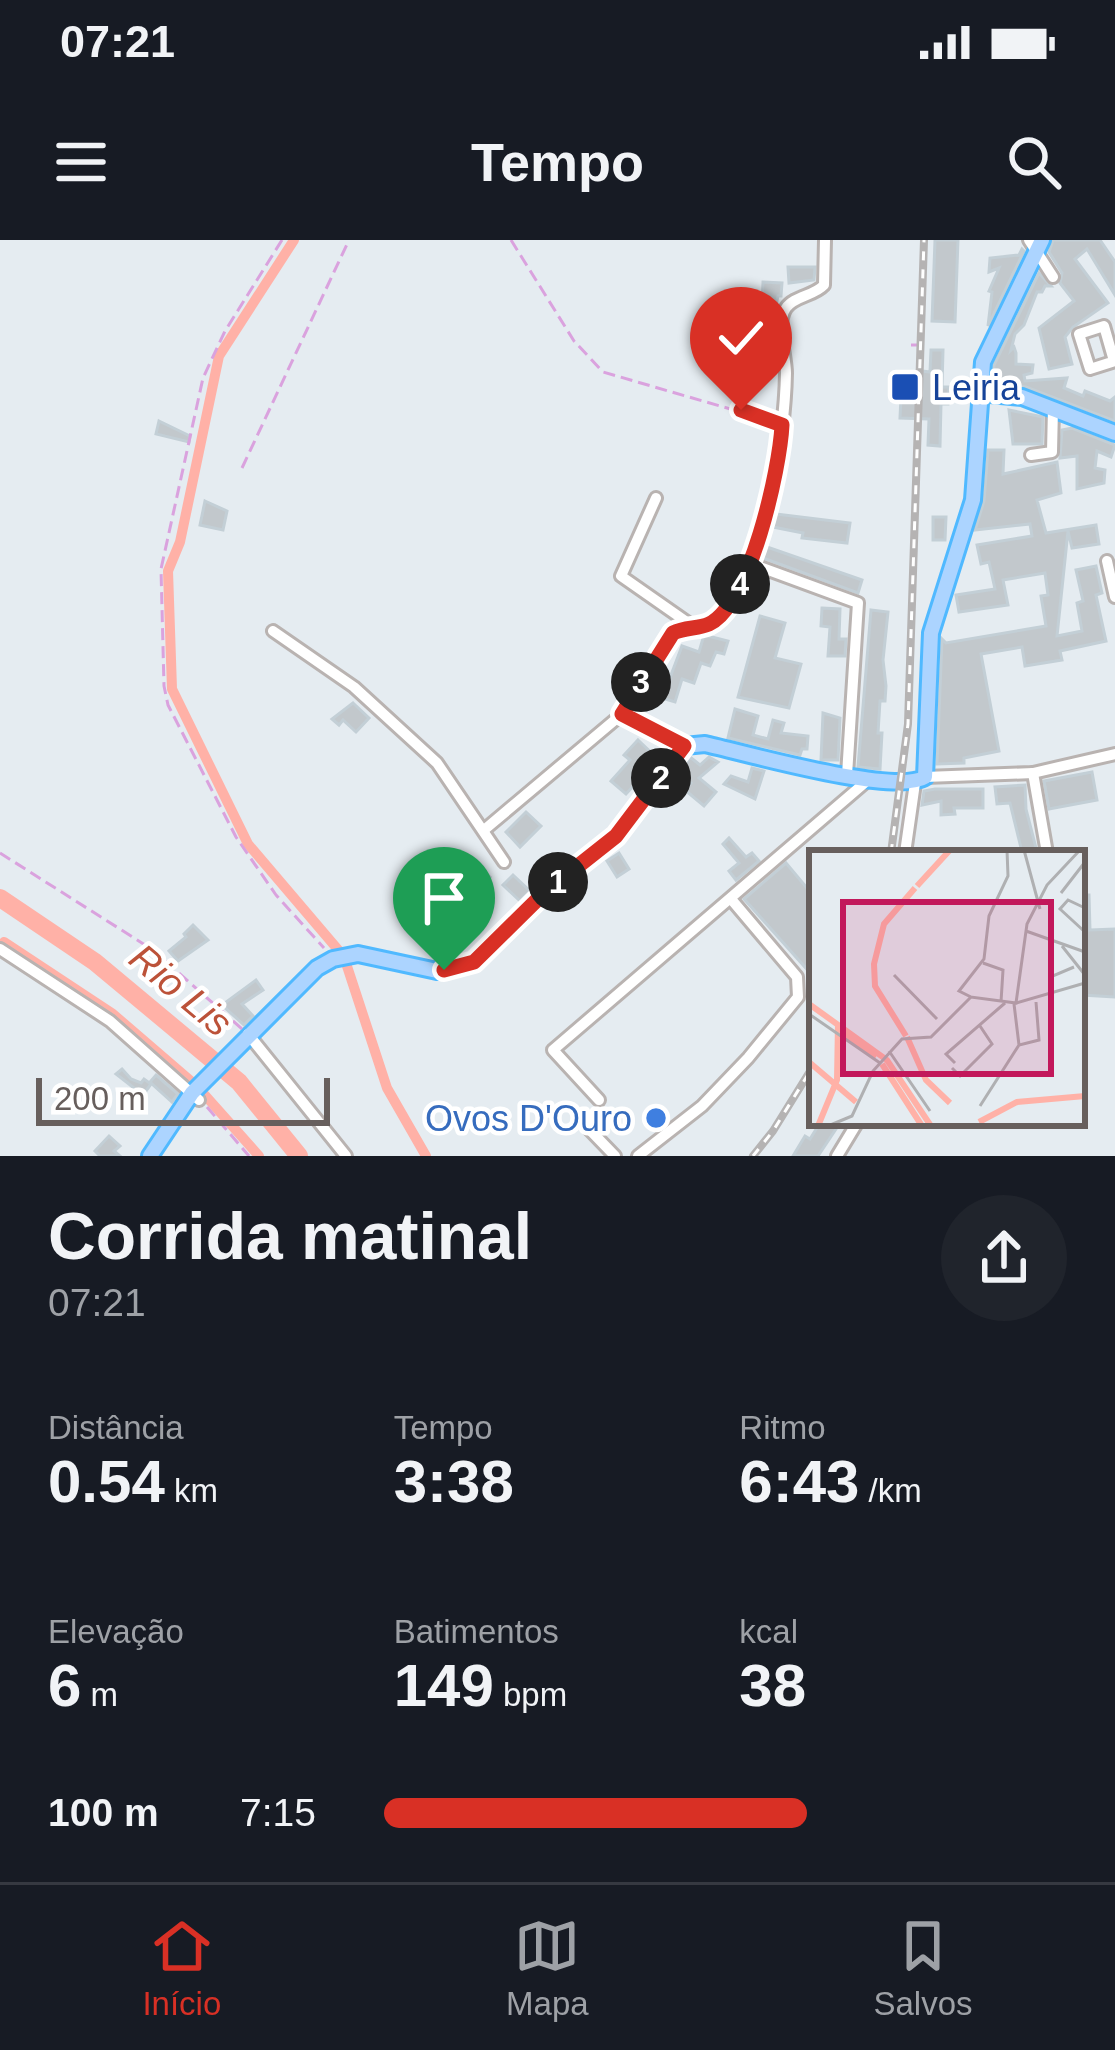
<!DOCTYPE html>
<html lang="pt">
<meta charset="utf-8">
<style>
:root{--surface:#171b24;--page:#20242c;--text:#f1f3f6;--muted:#9ea1a6;--line:#363941;--accent:#d93025}
body{margin:0;font-family:Helvetica,sans-serif;background:var(--page);color:var(--text);height:100vh;display:flex;flex-direction:column;font-size:45px;white-space:nowrap}
*{box-sizing:border-box;margin:0}
p{font-size:39px;color:var(--muted)}
.icon{flex:none;width:66px;height:66px;fill:none;stroke:currentColor;stroke-width:2;stroke-linecap:round;stroke-linejoin:round}
.map{position:relative;height:916px;overflow:hidden}
.panel{display:flex;flex-direction:column;background:var(--surface);flex:1}
.panel>*{flex:none}
.scale{position:absolute;left:36px;bottom:30px;width:294px;box-sizing:border-box;padding-left:12px;border:6px solid #675f5d;border-top:0;font-size:33px;line-height:42px;white-space:nowrap;color:#675f5d;-webkit-text-stroke:9px #fff;paint-order:stroke}
.pin{position:absolute;display:grid;place-items:center;width:102px;height:102px;color:#fff;margin:-123px -51px;border-radius:50% 50% 50% 0;rotate:-45deg;box-shadow:0 0 12px #0007}
.pin .icon{rotate:45deg}
.km{position:absolute;width:60px;height:60px;margin:-30px;border-radius:50%;background:#222;color:#fff;font-size:33px;line-height:60px;text-align:center}
.round{display:grid;place-items:center;flex:none;width:126px;height:126px;border-radius:63px;background:var(--page)}
.summary{display:flex;align-items:center;justify-content:space-between;height:204px;padding:0 48px}
h1{font-size:66px;font-weight:700;line-height:90px}
.stats{display:grid;grid-template-columns:repeat(3,1fr);gap:18px;height:204px;padding:12px 48px}
.stats div{display:grid;align-content:center}
.stats b{font-size:60px;font-weight:700}
.stats small{font-size:33px;font-weight:400}
.stats p{font-size:33px}
ul{padding:0 48px;list-style:none;font-size:39px}
li{display:grid;grid-template-columns:192px 144px 1fr;align-items:center;height:90px}
li i{height:30px;border-radius:15px;background:var(--accent)}
.status{display:flex;justify-content:space-between;align-items:center;height:84px;padding:0 60px;background:var(--surface);direction:ltr}
.status svg{height:33px;fill:currentColor}
header{display:flex;justify-content:space-between;align-items:center;height:156px;padding:0 48px;background:var(--surface);font-size:54px;font-weight:700}
.tab-bar{display:flex;justify-content:space-around;align-items:center;height:168px;border-top:3px solid var(--line);background:var(--surface);font-size:33px;color:var(--muted)}
.tab-bar a{display:grid;justify-items:center;gap:6px}
.tab-bar .on{color:var(--accent)}
.map>svg:first-child{display:block}
</style>
<div class="status"><b>07:21</b><svg viewBox="0 0 49 12"><path d="M0 12V9h3v3zM5 12V6h3v6zM10 12V3h3v9zM15 12V0h3v12zM26 1h20v11H26zM47 4h2v5h-2z"/></svg></div>
<header><svg class="icon" aria-label="menu" viewBox="0 0 24 24"><path d="M4 6h16M4 12h16M4 18h16"/></svg>Tempo<svg class="icon" aria-label="search" viewBox="0 0 24 24"><circle cx="10" cy="10" r="6"/><path d="M15 15l6 6"/></svg></header>
<div class="map">
<svg width="1115" height="916" viewBox="0 0 1115 916">
<rect width="100%" height="100%" fill="#e5ecf1"/>
<g fill="none" stroke-linecap="round" stroke-linejoin="round">
<g stroke="#ffb1a7" stroke-width="10">
<polyline points="294,0 219,116 180,302 168,331 172,449 248,604 340,712"/>
<polyline points="4,702 113,774 192,842"/>
<polyline points="345,720 387,848 426,916"/>
<polyline points="203,853 259,916"/>
</g>
<polyline stroke="#ffb1a7" stroke-width="18" points="0,658 95,722 239,842 299,916"/>
</g>
<g fill="#c2c8cc" stroke="#c3cfd6" stroke-width="3">
<polygon points="935,0 958,0 955,82 932,81"/>
<polygon points="1053,0 1100,0 1115,22 1115,55 1087,9 1075,19 1108,63 1073,87 1065,97 1072,124 1049,129 1039,88 1074,61 1060,43 1062,33 1049,12"/>
<polygon points="1022,9 1024,11 988,86 992,52 989,51 999,28 989,32 990,18 1019,15"/>
<polygon points="788,27 815,27 814,40 789,43"/>
<polygon points="1039,33 1051,46 1045,46 1042,52 1037,52 1024,85 1015,94 1011,110 1014,107 1016,113 1016,124 1033,125 1032,133 1024,135 1025,141 1067,138 1064,148 1083,156 1085,151 1110,161 1115,157 1115,181 1026,147 993,143 994,125"/>
<polygon points="763,42 782,43 781,56 778,56 772,85 765,84 765,92 754,96 754,82 746,82 747,65 762,66"/>
<polygon points="931,110 943,110 942,147 949,147 948,164 941,164 940,206 928,205 929,179 900,178 902,136 922,137 922,131 930,132"/>
<polygon points="1009,170 1043,177 1042,204 1013,204"/>
<polygon points="159,181 190,196 189,202 156,194"/>
<polygon points="1072,188 1115,205 1111,217 1097,211 1095,228 1105,230 1104,243 1077,249 1077,216 1060,218 1062,190"/>
<polygon points="988,210 1004,210 1003,234 1057,222 1061,253 1037,260 1046,293 1096,285 1099,304 1072,308 1068,291 1057,396 1082,391 1077,363 1083,361 1076,330 1096,326 1102,353 1096,355 1106,401 1060,411 1062,420 1025,426 1022,407 981,414 999,511 964,518 964,523 937,524 942,399 946,403 1046,386 1041,356 1048,355 1045,333 1003,340 1008,365 959,372 956,355 995,349 989,322 981,324 977,305 1032,296 1030,284 975,290 984,261"/>
<polygon points="205,261 227,271 223,290 200,285"/>
<polygon points="776,274 850,283 847,303 802,298 803,293 773,287"/>
<polygon points="933,277 946,277 945,300 933,300"/>
<polygon points="767,307 862,340 858,353 763,318"/>
<polygon points="822,368 840,369 839,399 846,399 845,416 828,416 830,387 821,386"/>
<polygon points="871,370 888,372 883,420 886,446 885,461 880,461 878,493 882,493 880,529 858,527"/>
<polygon points="760,376 785,383 775,418 801,424 789,468 738,457"/>
<polygon points="704,395 728,401 724,414 716,412 710,426 701,423 694,443 682,439 675,462 655,456 660,441 668,443 682,406 699,412"/>
<polygon points="353,463 369,478 356,492 343,480 339,485 332,479"/>
<polygon points="735,469 758,476 753,495 768,499 773,480 784,483 781,493 808,496 807,509 802,509 800,515 728,498"/>
<polygon points="823,473 840,478 838,520 821,520"/>
<polygon points="638,500 658,519 626,554 611,541 630,520 624,515"/>
<polygon points="690,517 700,525 709,517 718,522 699,538 716,552 704,566 685,550 691,543 677,534"/>
<polygon points="752,528 764,531 755,559 724,544 731,536 748,542"/>
<polygon points="1092,532 1097,560 1049,569 1044,541"/>
<polygon points="1025,545 1026,569 1036,608 1022,612 1010,563 997,564 995,547"/>
<polygon points="935,549 983,549 983,568 954,568 955,574 941,575 941,561 922,565 924,551"/>
<polygon points="526,572 541,586 520,607 506,592"/>
<polygon points="729,598 746,617 752,613 759,621 736,640 729,631 739,623 723,604"/>
<polygon points="619,613 629,629 617,637 607,621"/>
<polygon points="466,616 490,637 477,651 454,630"/>
<polygon points="786,623 812,654 812,735 744,659"/>
<polygon points="513,635 530,651 520,661 503,645"/>
<polygon points="1082,655 1089,655 1090,690 1115,689 1115,757 1082,755"/>
<polygon points="193,685 208,700 178,721 169,711 186,697 184,694"/>
<polygon points="256,740 263,750 242,764 253,776 244,785 222,765"/>
<polygon points="122,829 131,839 141,843 144,839 151,844 143,855 116,834"/>
<polygon points="156,835 178,854 172,862 150,842"/>
<polygon points="820,883 840,883 818,916 793,916 805,896 810,899"/>
<polygon points="109,896 120,906 114,911 120,916 100,916 95,911"/>
</g>
<g fill="none" stroke-linecap="round" stroke-linejoin="round">
<g stroke="#b9b3b1" stroke-width="16">
<g id="minor">
<polyline points="1029,0 1053,37"/>
<polyline points="1114,121 1104,86 1079,94 1090,129 1115,121"/>
<polyline points="1031,215 1052,212 1053,168"/>
<polyline points="656,258 621,336 694,387"/>
<polyline points="1107,321 1115,357"/>
<polyline points="749,323 858,363 847,535"/>
<polyline points="273,391 354,447 437,523 504,622"/>
<path d="M684,506L622,474L673,393C687,386 704,389 716,379C765,337 785,196 786,133C786,115 775,84 786,68C794,56 814,56 824,45L825,0"/>
<polyline points="1033,533 1047,613"/>
<polyline points="925,537 1033,533 1115,514"/>
<polyline points="484,590 622,474"/>
<polyline points="905,613 915,543"/>
<polyline points="0,709 110,781 199,860"/>
<polyline points="248,794 346,916"/>
<polyline points="599,860 553,810 868,540"/>
<polyline points="587,887 615,916"/>
<polyline points="638,916 702,866 748,818 798,757 797,737 731,659"/>
<polyline points="837,916 857,883"/>
</g>
</g>
<g stroke="#50b9ff" stroke-width="20">
<g id="major">
<polyline points="980,153 1022,157 1115,193"/>
<path d="M150,916L192,853L317,728L333,719L358,714L437,731L474,722L544,653L616,596L684,506L705,504C745,513 896,556 925,537L931,393L973,260L983,122L1042,0"/>
</g>
</g>
<g stroke="#daa2de" stroke-width="3" stroke-dasharray="12 6" stroke-linecap="butt">
<polyline points="282,0 225,91 203,138 161,329 164,446 168,465 236,597 276,655 324,708"/>
<polyline points="511,0 574,101 603,132 775,182"/>
<polyline points="911,105 923,105"/>
<polyline points="242,228 349,0"/>
<polyline points="0,613 153,710 242,789"/>
<polyline points="207,867 249,916"/>
</g>
<use href="#minor" stroke="#fff" stroke-width="10"/>
<use href="#major" stroke="#acd4ff" stroke-width="14"/>
<g stroke="#b5b3b3" stroke-width="8">
<g id="rail">
<polyline points="891,613 908,484 924,0"/>
<polyline points="753,916 773,891 812,828"/>
</g>
</g>
<use href="#rail" stroke="#fff" stroke-width="3" stroke-dasharray="9" stroke-linecap="butt"/>
</g>
<g fill="none" stroke-linecap="round" stroke-linejoin="round">
<g stroke="#fff" stroke-width="24">
<path id="route" d="M444,730L474,722L544,653L616,596L684,506L622,474L673,393C685,387 698,389 709,384C750,365 780,228 782,185L741,170"/>
</g>
<use href="#route" stroke="#d93025" stroke-width="15"/>
</g>
<rect fill="#1a4fb4" stroke="#fff" stroke-width="4.5" x="890" y="132" width="30" height="30" rx="6"/>
<circle fill="#3f7fe0" stroke="#fff" stroke-width="4.5" cx="656" cy="878" r="12"/>
<g text-anchor="middle" dominant-baseline="central" stroke-width="9" stroke-linejoin="round" paint-order="stroke">
<g font-size="36" fill="#164399" stroke="#fff" text-anchor="start">
<text x="932" y="147">Leiria</text>
</g>
<g font-size="36" fill="#366cbe" stroke="#fff" text-anchor="end">
<text x="632" y="878">Ovos D'Ouro</text>
</g>
<g font-size="39" font-style="italic" fill="#bc5239" stroke="#fff">
<text transform="translate(181 750) rotate(40)">Rio Lis</text>
</g>
</g>
<g transform="translate(809 610)">
<rect width="276" height="276" fill="#e5ecf1"/>
<path fill="none" stroke="#ffb1a7" stroke-width="6" d="M108,36L141,0M0,154L78,210L122,276M34,184L67,207M97,186L66,136L65,114L75,74L106,38M98,187L117,230L141,253M0,212L47,252M73,214L113,276M170,272L208,252L276,246M9,276L28,230L29,173"/>
<path fill="none" stroke="#afb0b2" stroke-width="3" d="M215,0L231,59M252,43L276,12M276,58L259,50L251,59L276,82M217,81L276,102M253,96L276,125M241,112L244,126L265,117M174,113L194,120L192,152M85,125L128,169M162,147L150,141L175,109L180,66L199,26L198,0M207,153L276,133M205,154L210,195M0,164L71,213M80,201L121,261M146,213L137,204L196,153M143,218L151,226L183,194L171,176M171,256L210,195L230,190L227,152M19,276L43,266L64,221L93,189L122,187L162,147L207,153L218,74L238,35L271,0"/>
<path fill="#c2185b" fill-opacity="0.15" stroke="#c2185b" stroke-width="6" d="M34,52H242V224H34Z"/>
<rect width="276" height="276" fill="none" stroke="#675f5d" stroke-width="6"/>
</g>
</svg>
<div class="scale">200 m</div>
<div class="pin" style="left:444px;top:730px;background:#1e9e55"><svg class="icon" aria-label="arrive" viewBox="0 0 24 24"><path d="M6 21V4h12l-3 4 3 4H6"/></svg></div>
<div class="pin" style="left:741px;top:170px;background:#d93025"><svg class="icon" aria-label="check" viewBox="0 0 24 24"><path d="M5 12l5 5 9-10"/></svg></div>
<b class="km" style="left:558px;top:642px">1</b>
<b class="km" style="left:661px;top:538px">2</b>
<b class="km" style="left:641px;top:442px">3</b>
<b class="km" style="left:740px;top:344px">4</b>
</div>
<section class="panel">
<div class="summary"><div><h1>Corrida matinal</h1><p>07:21</p></div><a class="round"><svg class="icon" aria-label="share" viewBox="0 0 24 24"><path d="M12 15V3M7 8l5-5 5 5M5 13v7h14v-7"/></svg></a></div>
<div class="stats">
<div><p>Distância</p><b>0.54<small> km</small></b></div>
<div><p>Tempo</p><b>3:38</b></div>
<div><p>Ritmo</p><b>6:43<small> /km</small></b></div>
</div>
<div class="stats">
<div><p>Elevação</p><b>6<small> m</small></b></div>
<div><p>Batimentos</p><b>149<small> bpm</small></b></div>
<div><p>kcal</p><b>38</b></div>
</div>
<ul>
<li><b>100 m</b>7:15<i style="width:62%"></i></li>
</ul>
</section>
<nav class="tab-bar">
<a class="on"><svg class="icon" aria-label="home" viewBox="0 0 24 24"><path d="M3 11l9-7 9 7M6 9v11h12V9"/></svg>Início</a>
<a><svg class="icon" aria-label="map" viewBox="0 0 24 24"><path d="M3 6l6-2 6 2 6-2v14l-6 2-6-2-6 2zM9 4v14M15 6v14"/></svg>Mapa</a>
<a><svg class="icon" aria-label="saved" viewBox="0 0 24 24"><path d="M7 4h10v16l-5-4-5 4z"/></svg>Salvos</a>
</nav>
